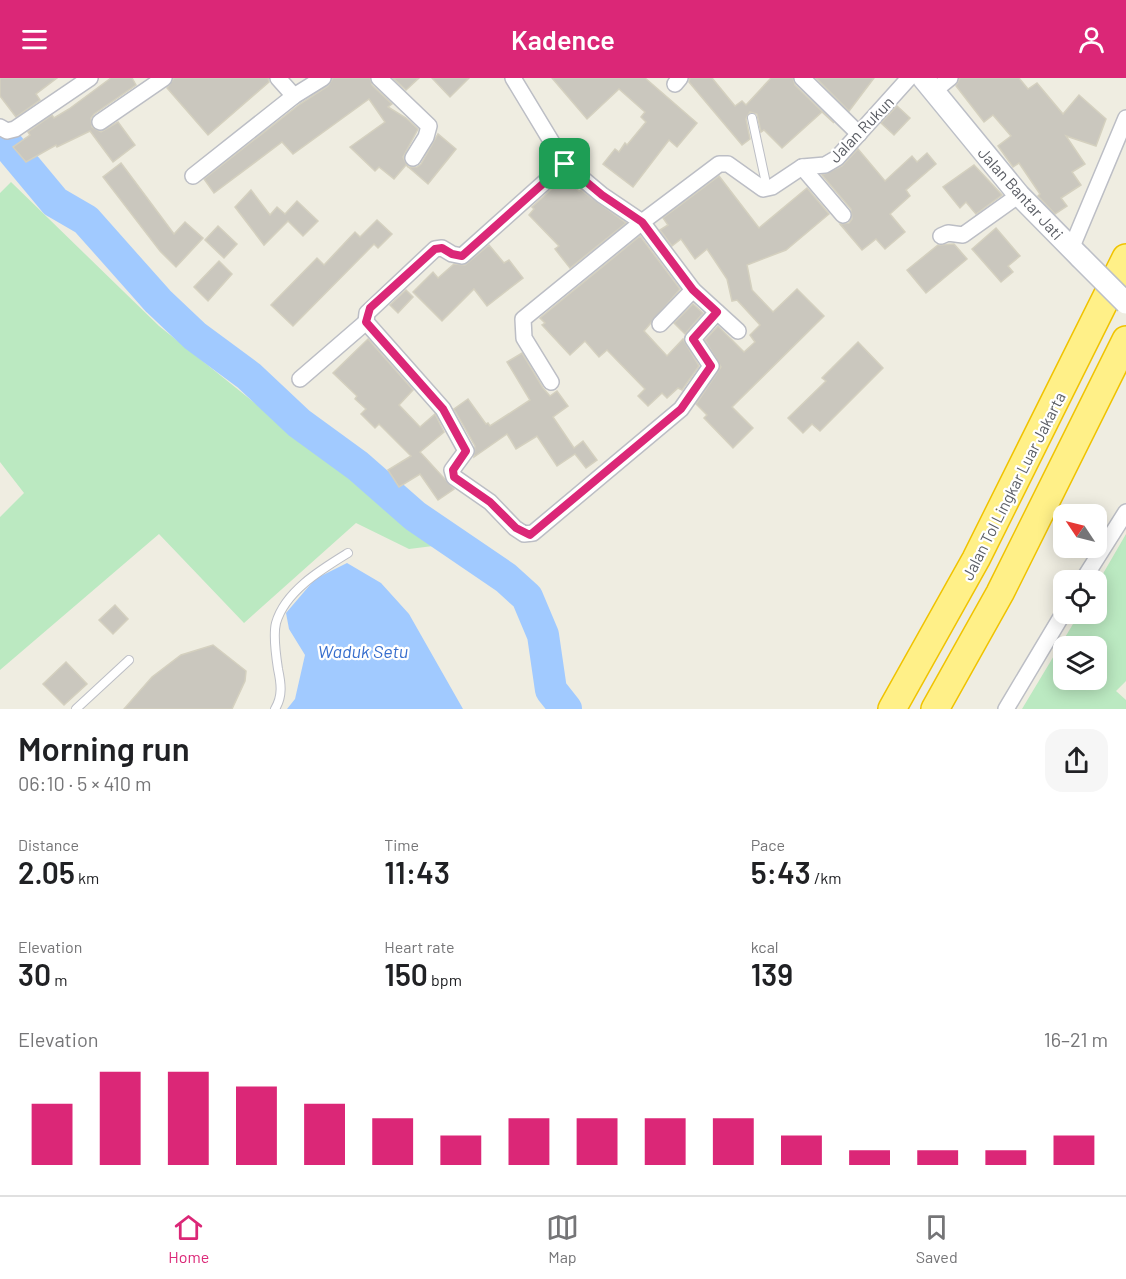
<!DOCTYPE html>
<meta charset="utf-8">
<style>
:root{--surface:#fff;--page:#f6f6f6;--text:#202124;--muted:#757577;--line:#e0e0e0;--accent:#db2777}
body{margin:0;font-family:Barlow,sans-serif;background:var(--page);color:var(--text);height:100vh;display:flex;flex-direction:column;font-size:22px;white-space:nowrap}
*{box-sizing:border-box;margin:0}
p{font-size:20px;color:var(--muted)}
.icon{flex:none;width:33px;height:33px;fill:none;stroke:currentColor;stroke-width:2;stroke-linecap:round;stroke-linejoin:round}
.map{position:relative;height:631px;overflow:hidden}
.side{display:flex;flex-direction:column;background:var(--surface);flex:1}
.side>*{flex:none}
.needle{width:39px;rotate:305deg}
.tools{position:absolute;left:1053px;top:426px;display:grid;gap:12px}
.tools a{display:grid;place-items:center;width:54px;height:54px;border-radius:12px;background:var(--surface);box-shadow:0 3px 15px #0003;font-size:30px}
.pin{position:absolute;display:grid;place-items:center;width:51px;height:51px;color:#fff;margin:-26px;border-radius:12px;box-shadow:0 3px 9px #0006}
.round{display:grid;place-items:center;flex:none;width:63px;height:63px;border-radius:18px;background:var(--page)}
.summary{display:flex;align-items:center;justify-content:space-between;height:102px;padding:0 18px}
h1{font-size:33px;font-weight:600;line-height:45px}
.figures{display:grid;grid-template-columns:repeat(3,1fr);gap:9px;height:102px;padding:6px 18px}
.figures div{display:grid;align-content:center}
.figures b{font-size:30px;font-weight:600}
.figures small{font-size:16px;font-weight:400}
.figures p{font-size:16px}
.chart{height:168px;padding:12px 18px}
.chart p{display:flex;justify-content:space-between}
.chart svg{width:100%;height:108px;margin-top:6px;stroke:var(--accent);stroke-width:6}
header{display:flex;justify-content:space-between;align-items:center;height:78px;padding:0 18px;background:var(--accent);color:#fff;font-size:27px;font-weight:600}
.tabs{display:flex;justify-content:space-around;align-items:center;height:84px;border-top:2px solid var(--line);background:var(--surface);font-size:16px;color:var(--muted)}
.tabs a{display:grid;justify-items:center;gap:3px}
.tabs .active{color:var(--accent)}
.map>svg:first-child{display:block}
</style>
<header><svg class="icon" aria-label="menu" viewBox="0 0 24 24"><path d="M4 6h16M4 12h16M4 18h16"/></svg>Kadence<svg class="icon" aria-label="person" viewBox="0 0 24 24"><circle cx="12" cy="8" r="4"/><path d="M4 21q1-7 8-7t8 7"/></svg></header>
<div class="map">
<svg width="1126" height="631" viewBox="0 0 1126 631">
<rect width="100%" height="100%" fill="#efede1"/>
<g fill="#bbe9c1" fill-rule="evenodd">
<polygon points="11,104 159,248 433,468 409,471 356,445 244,545 159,456 0,592 0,439 24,415 0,384 0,115"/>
<path d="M1126,456V603L1116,613L1126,622V631H1022L1079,536H1096L1097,506ZM1064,568H1096V602H1064Z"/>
</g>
<polygon fill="#a1caff" points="347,485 381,505 409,536 463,631 287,631 295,621 305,577 289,551 286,535 315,501"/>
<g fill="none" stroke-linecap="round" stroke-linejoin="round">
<polyline stroke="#a1caff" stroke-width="32" points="0,58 55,124 86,142 158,223 195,258 249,298 299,345 358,388 415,438 506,500 527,519 543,557 551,612 566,631"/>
</g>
<g fill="#cac7be" stroke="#d4d0bf" stroke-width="1.5">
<polygon points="0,0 57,0 36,16 40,22 16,39 0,18"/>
<polygon points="111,0 132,0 136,7 94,36 91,40 92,49 101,54 118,44 135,67 113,84 90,53 57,69 56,67 26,84 13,69 30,57 28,54 52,37 54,40 69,31"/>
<polygon points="174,0 268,0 269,4 208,57 167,10"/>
<polygon points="333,0 370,0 372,7 392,26 388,29 406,40 418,51 403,79 408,89 417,89 421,86 438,56 456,71 428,106 406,87 394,101 379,89 375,93 350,69 385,44 369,21 293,76 282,64 214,115 204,101 300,26 328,8"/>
<polygon points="393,0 419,0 406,12"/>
<polygon points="432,0 469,0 450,19"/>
<polygon points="552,0 645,0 697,45 677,69 669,62 633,109 603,86 615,71 619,74 625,65 627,67 646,44 641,39 645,34 619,11 587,41"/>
<polygon points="690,0 712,0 735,28 742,23 746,27 771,0 793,0 795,7 834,45 822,34 782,70 764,52 761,54 757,36 750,34 746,41 750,61 742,67 689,4"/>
<polygon points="816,0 874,0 849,33"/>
<polygon points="960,0 1019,0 1028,11 1037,5 1063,36 1079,17 1106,41 1096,68 1066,58 1085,86 1072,94 1081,107 1061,120 1067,128 1055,136 1038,118 1040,116 1019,85 1013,89 998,68 1011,58 993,37 984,44 956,8"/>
<polygon points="897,28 910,40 894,57 881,45"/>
<polygon points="858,71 885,103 912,78 917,84 927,75 936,86 906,112 910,118 890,136 905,154 885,171 876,161 862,172 840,146 849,145 852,141 851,131 822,97 842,88"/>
<polygon points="121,85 174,156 185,144 203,160 176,189 160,173 103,99"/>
<polygon points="974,87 1002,117 976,136 966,124 960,130 943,109"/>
<polygon points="719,98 759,150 807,110 829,136 786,172 747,187 752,212 773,234 797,211 824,238 732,329 753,350 733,370 704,340 707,337 696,326 721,289 705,262 718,248 744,274 755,264 750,257 760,247 737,222 732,223 727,201 707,171 695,181 681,161 672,168 660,152 668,147 663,140"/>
<polygon points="565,99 579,113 581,112 626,145 570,190 555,171 559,168 529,137 534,131 532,129"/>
<polygon points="251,112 270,137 277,129 285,136 297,123 318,143 303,158 288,143 264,167 235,129"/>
<polygon points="377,142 392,156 378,170 374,166 293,248 271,227 317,180 324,187 355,154 360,159"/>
<polygon points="218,148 237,166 224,180 205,162"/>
<polygon points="996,150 1020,178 1008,188 1013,194 1001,204 972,171"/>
<polygon points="640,158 680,211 644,253 667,278 683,261 699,288 682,312 678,310 667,320 662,315 648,328 638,318 645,311 607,272 599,279 585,263 570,277 542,247 545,245 540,240"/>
<polygon points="954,166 967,181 926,215 907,192 938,167"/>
<polygon points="489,167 504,185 509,182 523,200 487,228 474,211 442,243 413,214 433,194 438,200 454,186 465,187"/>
<polygon points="219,183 232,196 208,223 194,209"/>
<polygon points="406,212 413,219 398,235 390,227"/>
<polygon points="693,226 703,235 685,256 674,245"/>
<polygon points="368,261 413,312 399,327 420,349 435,336 444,354 420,374 454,411 438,422 420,396 399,409 388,392 411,378 379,346 375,350 361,336 366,331 355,321 357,318 333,295"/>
<polygon points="858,264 883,290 820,353 812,346 803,355 788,340 826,303 822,300"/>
<polygon points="522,275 543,310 550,318 557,313 568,328 553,339 574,370 583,363 597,382 586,390 575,376 557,388 537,358 516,371 507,356 474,379 475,368 454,331 468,321 486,346 488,345 490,348 530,322 507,284"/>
<polygon points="115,527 128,541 113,556 99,542"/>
<polygon points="213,567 246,593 245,603 232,631 124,631 152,599 181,577"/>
<polygon points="66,584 87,606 64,627 43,606"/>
</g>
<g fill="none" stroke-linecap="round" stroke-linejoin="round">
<g stroke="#bcbec5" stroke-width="10">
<g id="lane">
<polyline points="752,40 767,110"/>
<polyline points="76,631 129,582"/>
<path d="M275,631C283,618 281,605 278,591C276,578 273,557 276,545C285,513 322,491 348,475"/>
</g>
</g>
<g stroke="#bcbec5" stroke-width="18">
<g id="street">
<polyline points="278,0 294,18"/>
<polyline points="379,0 429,48 426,59 413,80"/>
<polyline points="513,0 565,86 602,117 642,144 693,212 738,253"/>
<polyline points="802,0 859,56"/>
<polyline points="675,6 680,0"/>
<polyline points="934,13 950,0"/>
<polyline points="100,44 164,0"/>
<polyline points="0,49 7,53 15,51 90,0"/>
<polyline points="565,86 462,178 452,176 442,170 435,171 367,235 366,244 443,331 466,373 452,392 454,399 490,424 515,450 524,456 533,455 681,331 711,288 693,261 717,234"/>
<polyline points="802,89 843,137"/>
<polyline points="193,98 294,18 323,0"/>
<polyline points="941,158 948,155 963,157 1019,117"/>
<polyline points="1071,171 1126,40"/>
<polyline points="660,246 693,212"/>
<polyline points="300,301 366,244"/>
<polyline points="551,304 524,260 523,241 642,144 719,86 728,86 763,111 772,109 802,89 825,87 837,80 909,0"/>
<polyline points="1083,502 1126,434"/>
<polyline points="1006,631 1064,534"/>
</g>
</g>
<g stroke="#bcbfc7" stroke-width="24">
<polyline id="secondary" points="923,0 1019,117 1080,179"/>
</g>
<g stroke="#f0c300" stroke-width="30">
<g id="highway">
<polyline points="892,631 976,481 1126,180"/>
<polyline points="935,631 1000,515 1126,262"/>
</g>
</g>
<use href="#lane" stroke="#fff" stroke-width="8"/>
<use href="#street" stroke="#fff" stroke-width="15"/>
<use href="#secondary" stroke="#fff" stroke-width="21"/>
<use href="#highway" stroke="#fff088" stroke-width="27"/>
<g stroke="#bcbfc7" stroke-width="24" stroke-linecap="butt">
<polyline id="secondary-bridge" points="1080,179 1126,225"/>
</g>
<use href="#secondary-bridge" stroke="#fff" stroke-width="21"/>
</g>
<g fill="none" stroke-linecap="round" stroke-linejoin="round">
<g stroke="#fff" stroke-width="12">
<polygon id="route" points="565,86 602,117 642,144 693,212 717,234 693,261 711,288 681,331 530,457 516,450 490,424 454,399 453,392 466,373 443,331 366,244 370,230 435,171 442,170 452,176 462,178"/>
</g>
<use href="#route" stroke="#db2777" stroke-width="8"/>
</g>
<g text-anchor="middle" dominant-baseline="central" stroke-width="4.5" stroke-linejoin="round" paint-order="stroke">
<g font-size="16" fill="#5a5d64" stroke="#fff">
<text transform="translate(861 51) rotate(-46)">Jalan Rukun</text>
<text transform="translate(1021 115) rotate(48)">Jalan Bantar Jati</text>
<text transform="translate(1013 408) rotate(-63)">Jalan Tol Lingkar Luar Jakarta</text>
</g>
<g font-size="18" font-style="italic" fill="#386fce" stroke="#fff">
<text x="363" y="573">Waduk Setu</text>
</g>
</g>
</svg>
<div class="tools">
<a><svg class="needle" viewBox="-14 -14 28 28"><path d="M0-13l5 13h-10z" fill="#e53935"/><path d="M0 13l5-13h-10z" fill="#757577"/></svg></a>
<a><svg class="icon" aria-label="locate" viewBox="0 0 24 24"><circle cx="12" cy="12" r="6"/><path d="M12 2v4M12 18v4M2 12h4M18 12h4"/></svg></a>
<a><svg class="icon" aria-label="layers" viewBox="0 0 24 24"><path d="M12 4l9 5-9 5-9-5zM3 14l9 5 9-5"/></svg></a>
</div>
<div class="pin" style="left:565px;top:86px;background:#1e9e55"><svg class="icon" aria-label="arrive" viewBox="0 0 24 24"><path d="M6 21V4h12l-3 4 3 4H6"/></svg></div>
</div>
<section class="side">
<div class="summary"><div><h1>Morning run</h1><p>06:10 · 5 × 410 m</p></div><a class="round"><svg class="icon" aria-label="share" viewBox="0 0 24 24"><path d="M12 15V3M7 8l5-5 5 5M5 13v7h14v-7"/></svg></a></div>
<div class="figures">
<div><p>Distance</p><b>2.05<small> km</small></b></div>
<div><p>Time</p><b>11:43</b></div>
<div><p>Pace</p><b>5:43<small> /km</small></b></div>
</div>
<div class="figures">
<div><p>Elevation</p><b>30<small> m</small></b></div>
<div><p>Heart rate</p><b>150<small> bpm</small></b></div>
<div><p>kcal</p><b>139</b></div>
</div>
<div class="chart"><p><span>Elevation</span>16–21 m</p>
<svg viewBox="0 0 160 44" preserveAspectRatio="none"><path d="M5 44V19M15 44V6M25 44V6M35 44V12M45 44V19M55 44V25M65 44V32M75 44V25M85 44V25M95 44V25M105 44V25M115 44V32M125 44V38M135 44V38M145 44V38M155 44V32"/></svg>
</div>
</section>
<nav class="tabs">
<a class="active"><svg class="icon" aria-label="home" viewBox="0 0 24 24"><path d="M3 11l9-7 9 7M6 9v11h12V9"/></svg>Home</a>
<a><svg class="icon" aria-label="map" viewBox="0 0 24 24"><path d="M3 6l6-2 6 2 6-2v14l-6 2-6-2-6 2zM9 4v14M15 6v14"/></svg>Map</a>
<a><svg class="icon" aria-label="saved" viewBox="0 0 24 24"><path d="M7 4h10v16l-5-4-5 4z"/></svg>Saved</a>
</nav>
